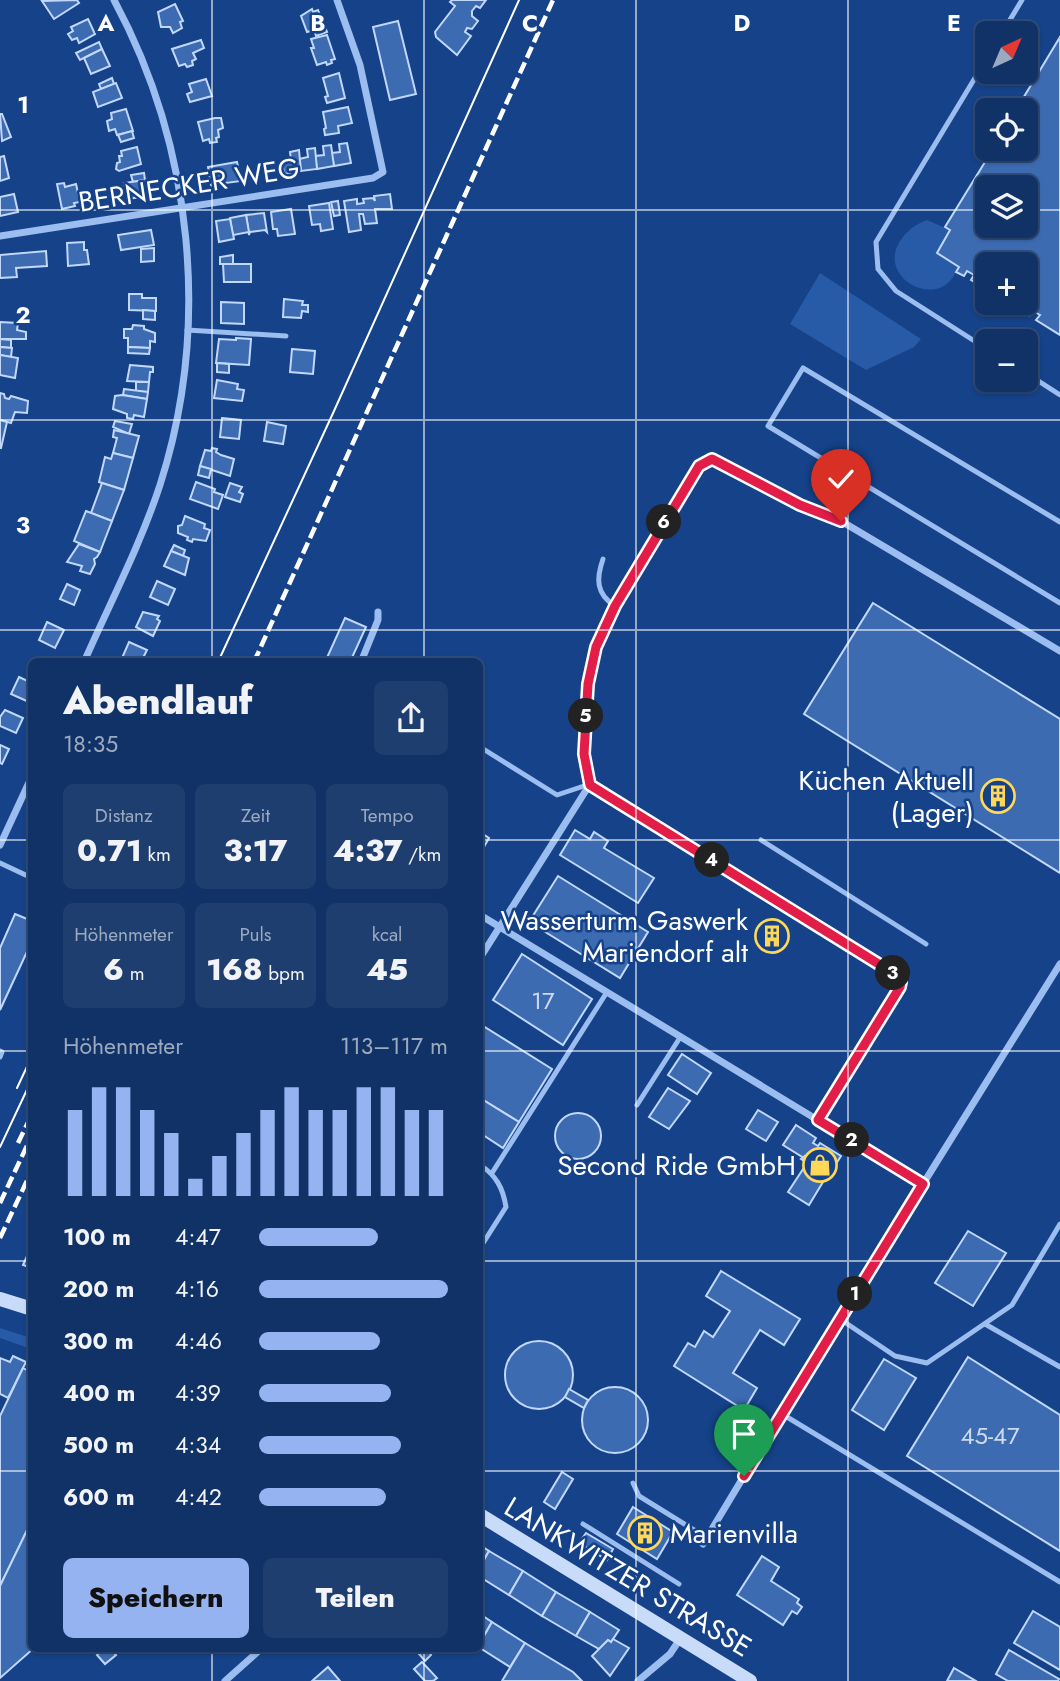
<!DOCTYPE html>
<html lang="de">
<meta charset="utf-8">
<style>
:root{--surface:#103266;--page:#1e3e6f;--text:#f1f3f6;--muted:#9caabf;--line:#304d7a;--accent:#95b2f1}
body{margin:0;font-family:Jost,sans-serif;background:var(--page);color:var(--text);height:100vh;display:flex;flex-direction:column;font-size:26px;white-space:nowrap}
*{box-sizing:border-box;margin:0}
p{font-size:23px;color:var(--muted)}
.icon{flex:none;width:38px;height:38px;fill:none;stroke:currentColor;stroke-width:2;stroke-linecap:round;stroke-linejoin:round}
.map{position:relative;flex:1;overflow:hidden}
.drawer{position:absolute;left:28px;top:658px;width:455px;height:994px;display:flex;flex-direction:column;background:var(--surface);border-radius:10px;box-shadow:0 2px 5px #0004,0 0 0 2px var(--line)}
.drawer>*{flex:none}
.needle{width:46px;rotate:44deg}
.controls{position:absolute;left:975px;top:21px;display:grid;gap:14px}
.controls a{display:grid;place-items:center;width:63px;height:63px;border-radius:10px;background:var(--surface);box-shadow:0 2px 5px #0004,0 0 0 2px var(--line);font-size:35px}
.pin{position:absolute;display:grid;place-items:center;width:60px;height:60px;color:#fff;margin:-72px -30px;border-radius:50% 50% 50% 0;rotate:-45deg;box-shadow:0 0 7px #0007}
.pin .icon{rotate:45deg}
.km{position:absolute;width:35px;height:35px;margin:-18px;border-radius:50%;background:#222;color:#fff;font-size:19px;line-height:35px;text-align:center}
.round{display:grid;place-items:center;flex:none;width:74px;height:74px;border-radius:10px;background:var(--page)}
.headline{display:flex;align-items:center;justify-content:space-between;height:119px;padding:0 35px}
h1{font-size:38px;font-weight:800;line-height:52px}
.figures{display:grid;grid-template-columns:repeat(3,1fr);gap:10px;height:119px;padding:7px 35px}
.figures div{display:grid;align-content:center;border-radius:10px;background:var(--page);text-align:center}
.figures b{font-size:30px;font-weight:800}
.figures small{font-size:19px;font-weight:400}
.figures p{font-size:19px}
.chart{height:196px;padding:14px 35px}
.chart p{display:flex;justify-content:space-between}
.chart svg{width:100%;height:126px;margin-top:7px;stroke:var(--accent);stroke-width:6}
.primary-button{display:flex;gap:14px;margin-top:auto;padding:14px 35px}
.primary-button a{flex:1;height:80px;border-radius:10px;background:var(--accent);color:#111;font-size:28px;font-weight:800;line-height:80px;text-align:center}
.primary-button a+a{background:var(--page);color:var(--text)}
ul{padding:0 35px;list-style:none;font-size:23px}
li{display:grid;grid-template-columns:112px 84px 1fr;align-items:center;height:52px}
li i{height:18px;border-radius:9px;background:var(--accent)}
.map>svg:first-child{display:block}
</style>
<div class="map">
<svg width="1060" height="1681" viewBox="0 0 1060 1681">
<rect width="100%" height="100%" fill="#154288"/>
<g fill="#275aa7">
<path d="M927,220L950,230L959,267C956,271 954,277 950,281C936,297 907,289 898,271C886,250 908,226 927,220Z"/>
<polygon points="820,273 921,339 914,347 866,370 790,324"/>
<polygon points="0,1328 31,1338 31,1349 0,1338"/>
</g>
<g fill="#3d6bb2" stroke="#c1d8fb" stroke-width="2" fill-rule="evenodd">
<polygon points="77,0 79,3 54,19 42,1"/>
<polygon points="452,0 486,0 480,8 476,6 472,11 472,16 478,21 472,29 467,28 465,32 471,36 457,55 436,37 435,32 455,6 450,2"/>
<polygon points="175,4 183,21 180,22 182,28 173,33 170,27 161,27 158,12"/>
<polygon points="312,9 313,12 318,10 327,32 316,36 314,30 307,32 301,16"/>
<polygon points="88,19 95,34 79,43 77,38 72,40 68,34 73,31 71,27"/>
<polygon points="398,21 416,94 390,100 373,27"/>
<polygon points="327,35 335,59 331,60 332,63 327,65 326,62 317,65 311,48 314,48 311,39"/>
<path d="M1060,37V335L1036,320L1040,315L1033,311L1029,316L1007,303H1026V264H987V290L971,280L974,275L967,271L964,276L956,272L959,267L937,253L950,230L945,227L993,149H1026V110H1016ZM987,187H1026V226H987Z"/>
<polygon points="201,40 204,48 193,53 196,59 192,61 193,65 187,67 185,64 179,66 172,49"/>
<polygon points="99,42 102,49 80,60 76,53"/>
<polygon points="102,49 110,66 91,74 84,58"/>
<polygon points="339,73 345,98 327,103 325,97 328,96 323,78"/>
<polygon points="112,78 114,84 101,89 99,84"/>
<polygon points="206,79 212,96 190,102 187,94 192,92 189,84"/>
<polygon points="116,83 122,98 98,107 93,92"/>
<polygon points="348,107 352,123 338,126 339,133 325,135 324,129 326,128 323,112"/>
<polygon points="126,109 133,131 117,135 115,129 109,131 107,121 112,119 111,113"/>
<polygon points="0,114 2,114 11,137 2,141"/>
<polygon points="215,118 221,118 223,128 218,130 219,137 216,138 217,142 210,143 209,139 203,141 198,122"/>
<polygon points="132,131 134,138 121,142 118,135"/>
<polygon points="347,143 351,163 334,166 331,153 340,152 339,144"/>
<polygon points="331,145 334,166 317,169 315,156 324,155 323,146"/>
<polygon points="137,147 141,164 119,171 116,169 117,163 120,162 119,156 122,156 121,151"/>
<polygon points="315,148 317,169 301,171 299,159 308,157 307,149"/>
<polygon points="299,150 301,171 284,174 282,161 291,160 290,152"/>
<polygon points="4,156 9,178 0,181 0,157"/>
<polygon points="237,162 241,181 211,185 208,167"/>
<polygon points="144,173 145,180 133,182 131,175"/>
<polygon points="146,180 148,196 127,199 124,183"/>
<polygon points="64,183 65,187 76,184 80,202 74,203 75,206 62,209 57,184"/>
<polygon points="14,194 18,212 0,216 0,197"/>
<polygon points="390,194 392,209 375,209 377,223 365,224 363,214 359,214 361,230 349,232 344,201 357,199 357,204 364,203 363,199 373,198 375,201 374,196"/>
<polygon points="338,201 340,215 334,216 331,202"/>
<polygon points="329,203 333,229 321,231 320,224 312,225 309,206"/>
<polygon points="291,209 295,234 278,236 277,229 273,229 271,212"/>
<polygon points="264,213 267,232 265,230 250,232 249,235 246,215"/>
<polygon points="246,215 249,232 233,235 233,237 230,218"/>
<polygon points="230,219 234,239 219,242 216,221"/>
<polygon points="151,230 154,245 121,250 118,235"/>
<polygon points="84,242 84,250 87,250 89,264 68,266 67,243"/>
<polygon points="154,248 154,261 141,262 141,249"/>
<polygon points="46,251 47,266 16,268 17,277 0,278 0,255"/>
<polygon points="233,255 233,264 220,264 220,257"/>
<polygon points="223,264 251,264 251,282 224,282"/>
<polygon points="129,294 142,294 142,298 156,298 156,311 129,310"/>
<polygon points="284,299 303,301 302,305 308,305 308,312 302,311 301,318 283,317"/>
<polygon points="221,302 244,303 244,324 221,323"/>
<polygon points="143,310 155,311 155,320 143,319"/>
<polygon points="0,322 18,323 17,330 26,332 26,339 0,339"/>
<polygon points="133,325 144,326 144,329 155,333 155,342 150,341 150,348 128,347 128,338 124,338 124,329 132,329"/>
<polygon points="236,338 251,339 249,365 216,363 219,339 236,340"/>
<polygon points="0,339 11,340 11,348 0,347"/>
<polygon points="0,347 12,348 11,357 0,355"/>
<polygon points="128,347 150,348 149,354 128,353"/>
<polygon points="292,349 315,351 313,374 290,372"/>
<polygon points="0,355 18,358 15,378 0,375"/>
<polygon points="217,363 229,364 229,373 217,372"/>
<polygon points="130,365 153,367 153,372 150,372 149,382 127,381"/>
<polygon points="217,380 238,384 237,389 244,390 242,401 214,398"/>
<polygon points="136,382 149,382 148,392 136,391"/>
<polygon points="124,389 148,392 147,399 123,395"/>
<polygon points="0,393 4,394 5,398 9,399 11,396 28,401 27,413 15,412 11,423 0,420"/>
<polygon points="122,395 147,399 144,417 134,415 133,419 127,418 127,414 113,409 115,396"/>
<polygon points="222,418 241,420 239,439 220,437"/>
<polygon points="0,420 7,422 1,448 0,448"/>
<polygon points="115,421 132,424 129,434 113,427"/>
<polygon points="267,422 286,426 283,444 264,441"/>
<polygon points="114,430 139,436 133,458 113,453 117,438 113,437"/>
<polygon points="212,448 217,449 216,452 221,455 234,459 230,476 200,466 205,450 211,451"/>
<polygon points="113,453 133,458 124,490 99,482 105,457 111,459"/>
<polygon points="200,466 211,469 209,478 198,475"/>
<polygon points="196,482 215,489 214,492 223,495 218,509 190,499"/>
<polygon points="102,483 124,490 112,521 91,513"/>
<polygon points="230,483 242,487 239,492 243,494 240,502 225,497"/>
<polygon points="86,511 112,521 100,552 74,541"/>
<polygon points="185,516 205,524 204,528 210,530 206,541 193,539 192,542 187,540 188,537 178,533 178,526 182,525"/>
<polygon points="79,544 100,552 97,557 94,559 95,564 90,574 80,571 82,566 67,562"/>
<polygon points="174,545 185,550 183,556 171,551"/>
<polygon points="171,551 189,558 185,575 164,566"/>
<polygon points="157,581 175,589 168,605 150,597"/>
<polygon points="67,584 80,590 74,605 60,599"/>
<polygon points="873,603 1060,719 1060,873 804,714"/>
<polygon points="143,612 159,616 157,619 160,621 153,636 136,627"/>
<polygon points="345,618 366,627 350,662 325,662"/>
<polygon points="47,622 64,630 55,648 39,640"/>
<polygon points="129,642 147,650 141,662 129,662 122,658"/>
<polygon points="19,677 32,683 31,703 11,694"/>
<polygon points="5,710 23,718 16,733 0,726 0,717"/>
<polygon points="0,745 9,749 2,764 0,763"/>
<polygon points="575,830 590,839 594,832 608,841 604,848 654,878 638,903 560,855"/>
<polygon points="480,832 489,838 480,854"/>
<polygon points="558,876 648,932 620,978 529,922"/>
<polygon points="15,914 32,921 32,941 0,1010 0,948"/>
<circle cx="772" cy="937" r="10"/>
<polygon points="522,954 592,999 563,1045 493,1000"/>
<polygon points="480,1024 552,1069 519,1122 480,1098"/>
<polygon points="682,1054 711,1073 697,1094 668,1075"/>
<polygon points="668,1088 690,1101 669,1129 649,1117"/>
<polygon points="480,1098 519,1122 503,1148 480,1133"/>
<polygon points="758,1110 778,1122 766,1141 746,1129"/>
<circle cx="578" cy="1136" r="23"/>
<polygon points="796,1125 816,1138 813,1143 818,1146 820,1143 841,1156 830,1173 805,1156 804,1158 783,1145"/>
<polygon points="805,1156 829,1172 809,1205 788,1192 807,1163 801,1159"/>
<polygon points="968,1231 1006,1253 973,1306 935,1283"/>
<polygon points="32,1245 32,1268 23,1265"/>
<polygon points="721,1271 800,1319 784,1345 760,1330 733,1373 757,1388 744,1410 674,1366 688,1343 695,1347 704,1331 713,1337 730,1311 706,1296"/>
<circle cx="539" cy="1375" r="34"/>
<polygon points="13,1356 26,1362 8,1398 0,1394 0,1358 10,1362"/>
<polygon points="968,1357 1060,1415 1060,1551 907,1456"/>
<polygon points="884,1359 916,1378 884,1430 852,1410"/>
<polygon points="23,1368 32,1373 32,1520 0,1586 0,1416"/>
<circle cx="615" cy="1420" r="33"/>
<polygon points="569,1389 588,1400 584,1408 565,1397"/>
<polygon points="562,1472 573,1479 555,1509 544,1502"/>
<polygon points="633,1507 673,1532 657,1559 617,1534"/>
<polygon points="32,1520 32,1648 34,1648 0,1678 0,1586"/>
<polygon points="586,1533 613,1549 607,1560 579,1543"/>
<polygon points="480,1545 489,1551 480,1567"/>
<polygon points="489,1551 523,1571 509,1595 480,1577 480,1567"/>
<polygon points="762,1556 779,1567 771,1581 799,1599 797,1603 802,1607 797,1614 792,1611 783,1625 737,1595"/>
<polygon points="523,1571 556,1592 542,1616 509,1595"/>
<polygon points="556,1592 590,1612 576,1636 542,1616"/>
<polygon points="1033,1611 1060,1627 1060,1670 1014,1643"/>
<polygon points="590,1612 619,1630 611,1642 608,1640 599,1649 576,1636"/>
<polygon points="480,1614 492,1622 480,1643"/>
<polygon points="492,1622 525,1643 510,1667 480,1648 480,1643"/>
<polygon points="613,1639 629,1648 610,1676 592,1656 608,1640 611,1642"/>
<polygon points="525,1643 573,1672 582,1681 502,1681"/>
<polygon points="104,1648 110,1648 116,1655 105,1664 97,1655"/>
<polygon points="414,1648 426,1648 431,1655 425,1661"/>
<polygon points="1009,1650 1059,1679 1058,1681 1008,1681 996,1674"/>
<polygon points="422,1662 437,1678 433,1681 425,1681 414,1669"/>
<polygon points="328,1667 340,1681 312,1681"/>
<polygon points="954,1668 976,1681 947,1681"/>
</g>
<g fill="none" stroke-linecap="round" stroke-linejoin="round">
<g stroke="#9bbdef" stroke-width="5">
<polyline points="1002,33 1022,0"/>
<polyline points="987,58 876,242 878,269 896,291 987,349"/>
<polyline points="187,330 286,336"/>
<polyline points="1026,373 1060,395"/>
<polyline points="1060,522 803,368 768,426 1060,603"/>
<path d="M603,559C596,579 596,594 615,606"/>
<polyline points="480,747 557,795 590,784"/>
<polyline points="761,840 926,944"/>
<polyline points="0,863 32,878"/>
<polyline points="0,1051 2,1052 0,1057"/>
<polyline points="637,1105 681,1036"/>
<path d="M480,1165C496,1175 503,1188 506,1207L480,1248"/>
<polyline points="492,1173 607,992"/>
<polyline points="840,1319 895,1356 927,1363 1012,1305 1060,1224"/>
<polyline points="985,1324 1060,1367"/>
<polyline points="782,1414 1060,1582"/>
<polyline points="633,1483 639,1496 707,1538"/>
<polyline points="583,1524 679,1584"/>
</g>
<g stroke="#9bbdef" stroke-width="7">
<polyline points="0,236 373,178 383,172 360,65 337,0"/>
<path d="M84,662C110,603 140,546 160,485C211,326 193,147 114,0"/>
<polyline points="361,662 378,620 378,612"/>
<polyline points="590,784 900,979 900,987 818,1120"/>
<polyline points="0,845 32,776"/>
<polyline points="480,915 923,1184"/>
<polyline points="480,958 590,784 584,754 588,684 596,647 610,615 699,466 712,459 800,505 841,521 1060,651"/>
<polyline points="703,1544 821,1348 1060,964"/>
<polyline points="225,1681 262,1648"/>
<polyline points="638,1681 670,1654 680,1639"/>
</g>
<g stroke="#c8dcfa" stroke-width="14">
<polyline points="0,1299 32,1309"/>
<polyline points="480,1515 750,1681"/>
</g>
<g stroke="#fff" stroke-width="2">
<polyline points="218,662 334,411 519,0"/>
<polyline points="17,1088 32,1056"/>
<polyline points="0,1147 32,1079"/>
</g>
<g stroke="#fff" stroke-width="4.5" stroke-dasharray="12 5" stroke-linecap="butt">
<polyline points="254,662 553,0"/>
<polyline points="18,1143 32,1114"/>
<polyline points="0,1203 32,1135"/>
<polyline points="0,1238 32,1170"/>
</g>
</g>
<g fill="none" stroke-linecap="round" stroke-linejoin="round">
<g stroke="#fff" stroke-width="14">
<polyline id="route" points="744,1476 923,1184 818,1120 900,987 901,982 898,976 590,785 584,754 588,684 596,647 615,606 699,466 712,459 800,505 841,521"/>
</g>
<use href="#route" stroke="#e11d48" stroke-width="9"/>
</g>
<path fill="none" stroke="#fff" stroke-width="2" stroke-opacity="0.55" d="M212,0V662M424,0V662M636,0V1681M848,0V1681M0,210H987M1026,210H1060M0,420H1060M0,630H1060M0,840H32M480,840H1060M0,1051H32M480,1051H1060M0,1261H32M480,1261H1060M0,1471H32M480,1471H1060M212,1648V1681M424,1648V1681"/>
<defs>
<g id="building-ring" transform="scale(1.75)"><circle r="9.5" fill="#154288" stroke="#ffd759" stroke-width="1.5"/><path d="M-4-6H4V6H1V3H-1V6H-4ZM-2.5-4.3h1.7v1.8h-1.7ZM.8-4.3h1.7v1.8H.8ZM-2.5-1h1.7V.8h-1.7ZM.8-1h1.7V.8H.8Z" fill="#ffd759"/></g>
<g id="shop-ring" transform="scale(1.75)"><circle r="9.5" fill="#154288" stroke="#ffd759" stroke-width="1.5"/><path d="M-5-2.5h2.3a2.7 3.5 0 0 1 5.4 0H5L5.5 6h-11ZM-1.5-2.5h3a1.5 2.3 0 0 0-3 0Z" fill="#ffd759"/></g>
</defs>
<g fill-rule="evenodd">
<use href="#building-ring" x="998" y="796"/>
<use href="#building-ring" x="772" y="936"/>
<use href="#shop-ring" x="820" y="1165"/>
<use href="#building-ring" x="645" y="1533"/>
</g>
<g text-anchor="middle" dominant-baseline="central" stroke-width="5" stroke-linejoin="round" paint-order="stroke">
<g font-size="24" fill="#cedaec">
<text x="543" y="1000">17</text>
<text x="990" y="1435">45-47</text>
</g>
<g font-size="28" fill="#fff" stroke="#154288">
<text transform="translate(189 185) rotate(-9)">BERNECKER WEG</text>
<text transform="translate(628 1577) rotate(31)">LANKWITZER STRASSE</text>
</g>
<g font-size="28" fill="#fff" stroke="#154288" text-anchor="end">
<text x="974" y="780">Küchen Aktuell<tspan x="974" dy="32">(Lager)</tspan></text>
<text x="748" y="920">Wasserturm Gaswerk<tspan x="748" dy="32">Mariendorf alt</tspan></text>
<text x="796" y="1165">Second Ride GmbH</text>
<text x="670" y="1533" text-anchor="start">Marienvilla</text>
</g>
</g>
<g font-size="23" text-anchor="middle" font-weight="bold" fill="#fff" stroke="#154288" stroke-width="5" stroke-linejoin="round" paint-order="stroke">
<text x="106" y="31">A</text>
<text x="318" y="31">B</text>
<text x="530" y="31">C</text>
<text x="742" y="31">D</text>
<text x="954" y="31">E</text>
<text x="23" y="113">1</text>
<text x="23" y="323">2</text>
<text x="23" y="533">3</text>
</g>
</svg>
<div class="controls">
<a><svg class="needle" viewBox="-14 -14 28 28"><path d="M0-13l5 13h-10z" fill="#e53935"/><path d="M0 13l5-13h-10z" fill="#9caabf"/></svg></a>
<a><svg class="icon" aria-label="locate" viewBox="0 0 24 24"><circle cx="12" cy="12" r="6"/><path d="M12 2v4M12 18v4M2 12h4M18 12h4"/></svg></a>
<a><svg class="icon" aria-label="layers" viewBox="0 0 24 24"><path d="M12 4l9 5-9 5-9-5zM3 14l9 5 9-5"/></svg></a>
<a>+</a>
<a>−</a>
</div>
<div class="pin" style="left:744px;top:1476px;background:#1e9e55"><svg class="icon" aria-label="arrive" viewBox="0 0 24 24"><path d="M6 21V4h12l-3 4 3 4H6"/></svg></div>
<div class="pin" style="left:841px;top:521px;background:#d93025"><svg class="icon" aria-label="check" viewBox="0 0 24 24"><path d="M5 12l5 5 9-10"/></svg></div>
<b class="km" style="left:855px;top:1294px">1</b>
<b class="km" style="left:852px;top:1140px">2</b>
<b class="km" style="left:893px;top:973px">3</b>
<b class="km" style="left:712px;top:860px">4</b>
<b class="km" style="left:586px;top:716px">5</b>
<b class="km" style="left:664px;top:522px">6</b>
<section class="drawer">
<div class="headline"><div><h1>Abendlauf</h1><p>18:35</p></div><a class="round"><svg class="icon" aria-label="share" viewBox="0 0 24 24"><path d="M12 15V3M7 8l5-5 5 5M5 13v7h14v-7"/></svg></a></div>
<div class="figures">
<div><p>Distanz</p><b>0.71<small> km</small></b></div>
<div><p>Zeit</p><b>3:17</b></div>
<div><p>Tempo</p><b>4:37<small> /km</small></b></div>
</div>
<div class="figures">
<div><p>Höhenmeter</p><b>6<small> m</small></b></div>
<div><p>Puls</p><b>168<small> bpm</small></b></div>
<div><p>kcal</p><b>45</b></div>
</div>
<div class="chart"><p><span>Höhenmeter</span>113–117 m</p>
<svg viewBox="0 0 160 44" preserveAspectRatio="none"><path d="M5 44V14M15 44V6M25 44V6M35 44V14M45 44V22M55 44V38M65 44V30M75 44V22M85 44V14M95 44V6M105 44V14M115 44V14M125 44V6M135 44V6M145 44V14M155 44V14"/></svg>
</div>
<ul>
<li><b>100 m</b>4:47<i style="width:63%"></i></li>
<li><b>200 m</b>4:16<i style="width:100%"></i></li>
<li><b>300 m</b>4:46<i style="width:64%"></i></li>
<li><b>400 m</b>4:39<i style="width:70%"></i></li>
<li><b>500 m</b>4:34<i style="width:75%"></i></li>
<li><b>600 m</b>4:42<i style="width:67%"></i></li>
</ul>
<div class="primary-button"><a>Speichern</a><a>Teilen</a></div>
</section>
</div>
